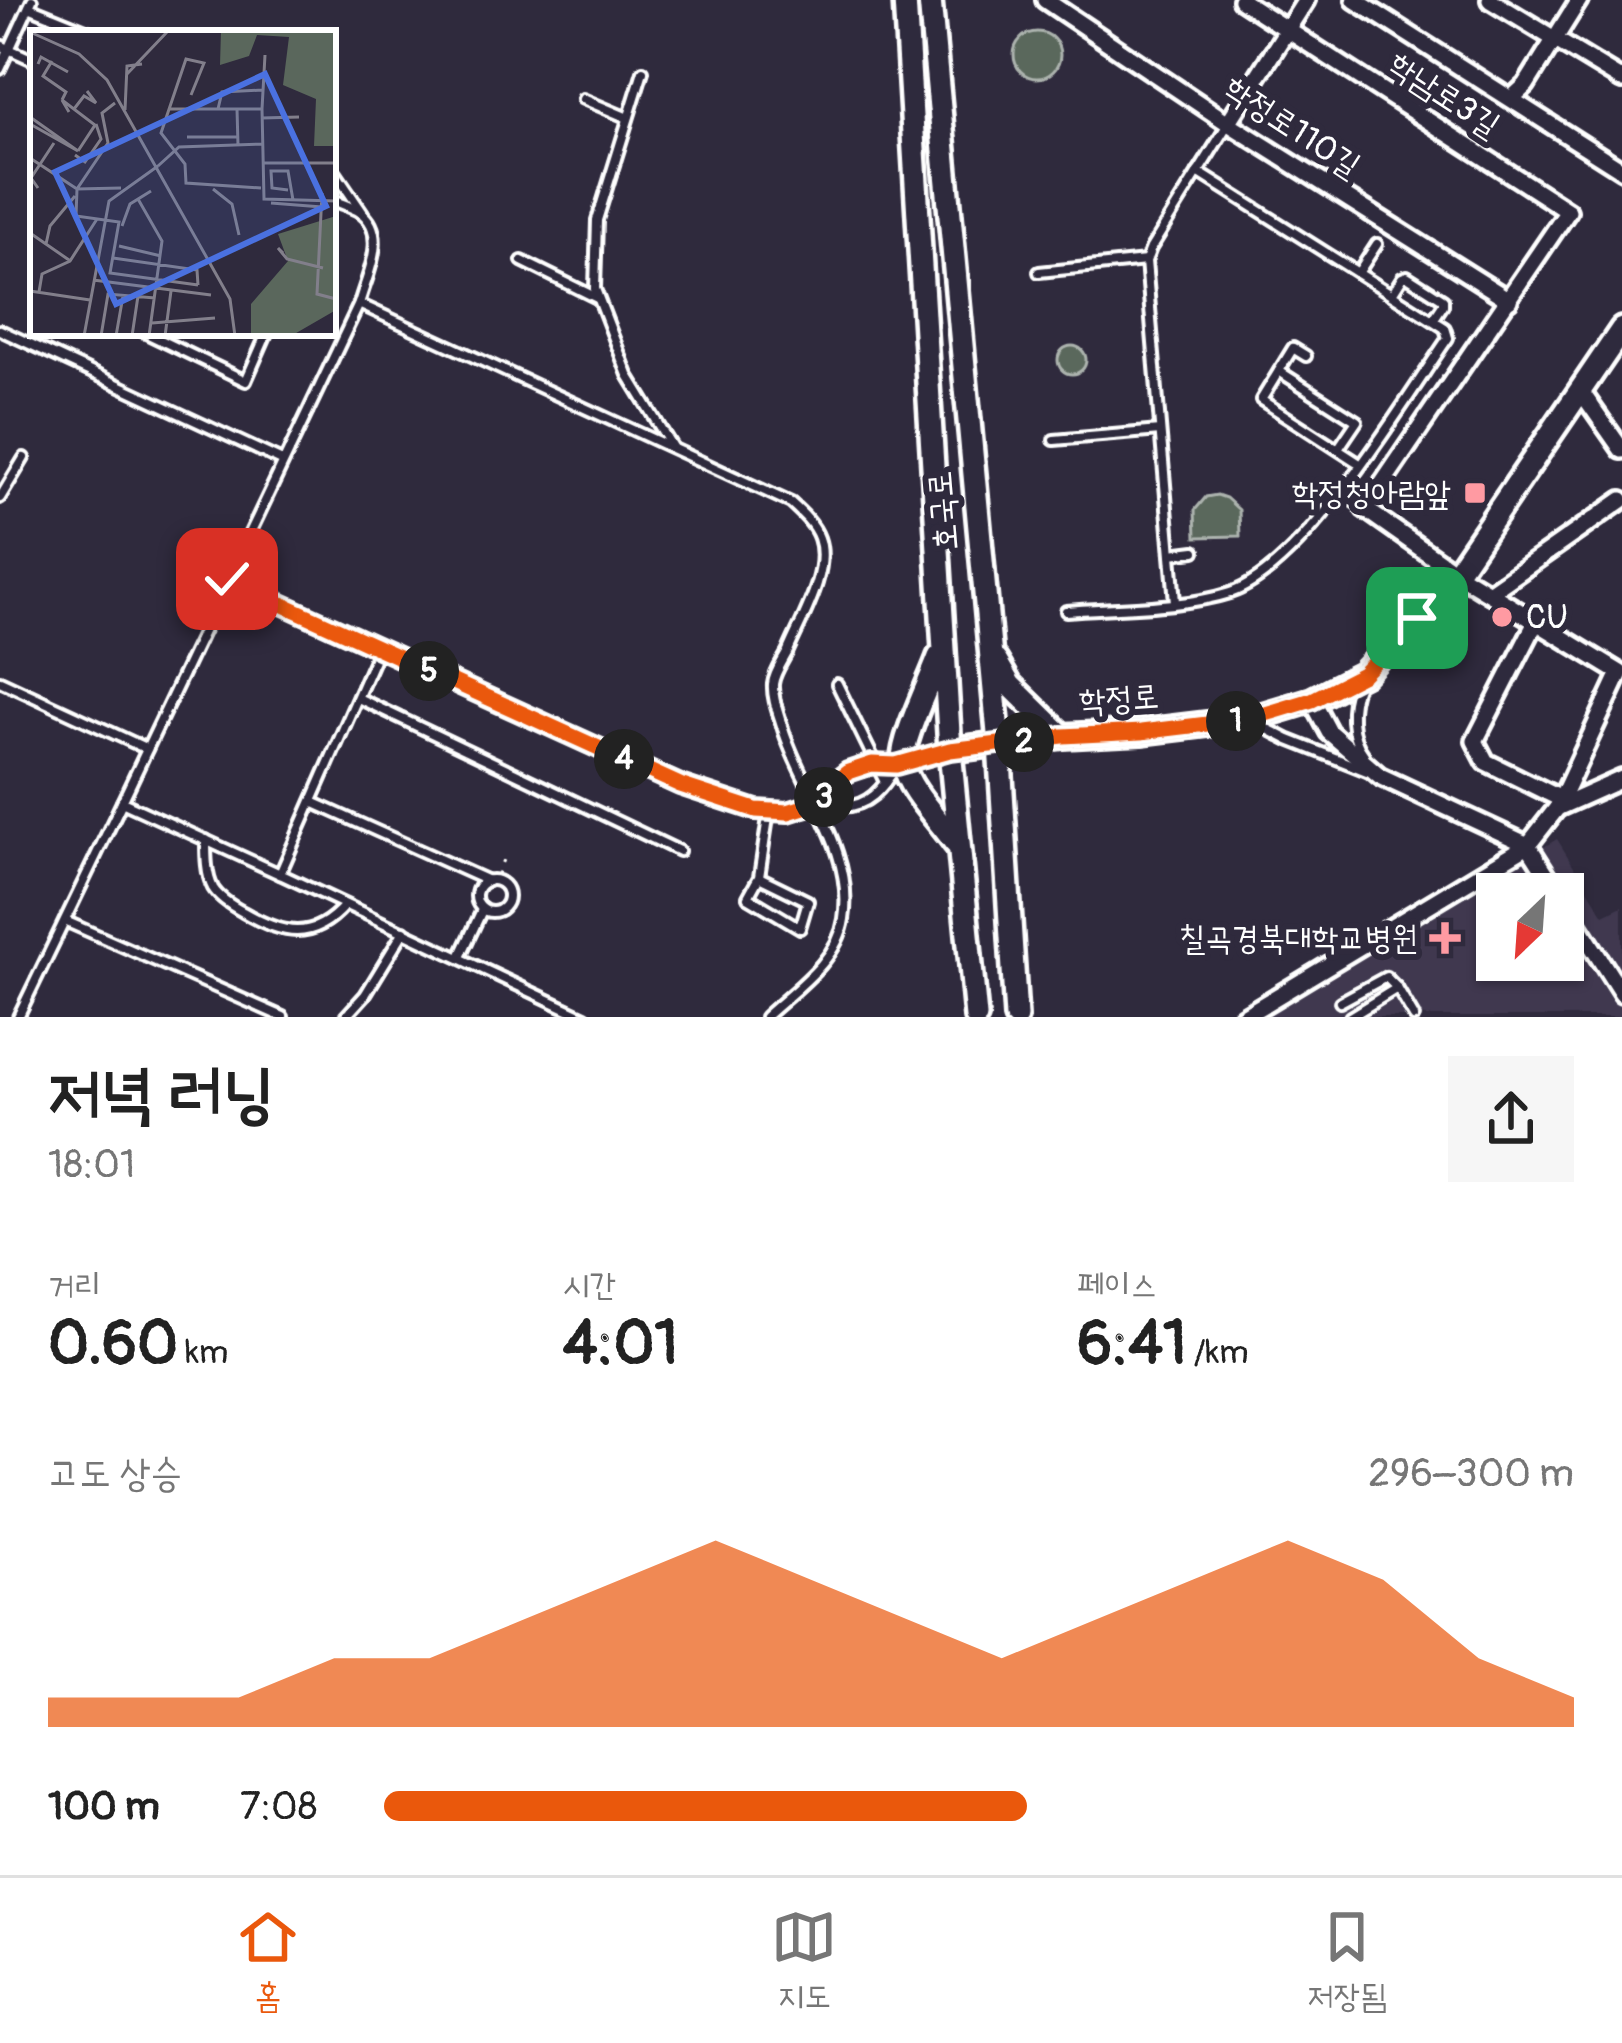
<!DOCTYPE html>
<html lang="ko">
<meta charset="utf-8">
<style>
:root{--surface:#fff;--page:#f6f6f6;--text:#222;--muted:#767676;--line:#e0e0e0;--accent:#ea580c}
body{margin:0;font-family:Pangolin,"Poor Story",sans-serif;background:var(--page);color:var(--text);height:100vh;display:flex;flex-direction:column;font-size:45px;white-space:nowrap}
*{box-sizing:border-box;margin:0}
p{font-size:39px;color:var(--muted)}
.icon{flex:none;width:66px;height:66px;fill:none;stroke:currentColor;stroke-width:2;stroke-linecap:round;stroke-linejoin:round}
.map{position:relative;height:1017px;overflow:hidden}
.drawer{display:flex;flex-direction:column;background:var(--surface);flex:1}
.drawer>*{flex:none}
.needle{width:78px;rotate:205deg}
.buttons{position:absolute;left:1476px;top:873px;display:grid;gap:24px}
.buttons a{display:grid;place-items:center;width:108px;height:108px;border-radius:0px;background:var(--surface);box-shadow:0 3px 9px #0004;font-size:60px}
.pin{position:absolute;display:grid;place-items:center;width:102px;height:102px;color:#fff;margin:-51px;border-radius:24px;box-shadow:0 6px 18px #0006}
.km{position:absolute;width:60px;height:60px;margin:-30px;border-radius:50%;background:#222;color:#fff;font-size:33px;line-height:60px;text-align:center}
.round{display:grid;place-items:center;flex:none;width:126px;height:126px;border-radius:0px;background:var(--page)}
.summary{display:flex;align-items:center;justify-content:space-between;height:204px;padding:0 48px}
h1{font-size:66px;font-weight:800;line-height:90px}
.metrics{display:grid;grid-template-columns:repeat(3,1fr);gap:18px;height:204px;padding:12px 48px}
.metrics div{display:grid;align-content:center}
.metrics b{font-size:60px;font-weight:800}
.metrics small{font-size:33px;font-weight:400}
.metrics p{font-size:33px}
.chart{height:336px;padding:24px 48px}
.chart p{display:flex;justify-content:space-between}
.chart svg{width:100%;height:216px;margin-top:12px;fill:var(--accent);opacity:.7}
ul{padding:0 48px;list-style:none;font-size:39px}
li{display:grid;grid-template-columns:192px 144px 1fr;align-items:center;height:90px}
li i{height:30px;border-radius:15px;background:var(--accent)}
.dock{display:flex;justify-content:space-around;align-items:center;height:168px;border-top:3px solid var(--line);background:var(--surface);font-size:33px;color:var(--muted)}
.dock a{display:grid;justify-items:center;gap:6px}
.dock .active{color:var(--accent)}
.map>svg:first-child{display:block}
</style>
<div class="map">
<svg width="1622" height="1017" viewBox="0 0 1622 1017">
<rect width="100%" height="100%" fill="#2f2a3d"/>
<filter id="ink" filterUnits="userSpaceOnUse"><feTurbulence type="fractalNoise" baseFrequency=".00833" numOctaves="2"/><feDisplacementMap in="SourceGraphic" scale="24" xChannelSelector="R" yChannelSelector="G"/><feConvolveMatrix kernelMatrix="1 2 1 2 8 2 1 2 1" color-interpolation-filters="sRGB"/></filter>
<g filter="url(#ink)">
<path fill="#3f394f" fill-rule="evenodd" d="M1557,839L1604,915L1622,906V1017H1260ZM1497,894H1563V960H1497Z"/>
<g fill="#5a675c" stroke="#acb3ae" stroke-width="3">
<circle cx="1037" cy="55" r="23"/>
<circle cx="1072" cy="360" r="14"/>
<polygon points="1217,495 1226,498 1239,510 1240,536 1196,537 1195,510 1206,497"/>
</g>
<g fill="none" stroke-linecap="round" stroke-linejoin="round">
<g stroke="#fff" stroke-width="16">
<g id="service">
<polyline points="29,7 93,33"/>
<polyline points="0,45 33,60"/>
<polyline points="0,69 32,0"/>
<polyline points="643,71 597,220 595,289 628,375 672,447"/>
<polyline points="583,99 628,118"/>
<polyline points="333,169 363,213"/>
<polyline points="522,261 597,298"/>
<polyline points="1039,272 1146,261"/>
<polyline points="1358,273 1377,244"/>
<polyline points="1392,294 1402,278 1407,276 1443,299 1443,305 1433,320"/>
<path d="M359,304L791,503C802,513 814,524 819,538C831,571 801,620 788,651C783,661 774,673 773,684C772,699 779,715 783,729C802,791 855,850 844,919C838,961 794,990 765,1017"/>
<polyline points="0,330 282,461"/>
<polyline points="146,333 246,381 267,333"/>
<polyline points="1306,356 1293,348 1261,400 1360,464"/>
<polyline points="1279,371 1357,421 1338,449"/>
<polyline points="1054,440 1160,431"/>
<polyline points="1340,492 1363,508"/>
<polyline points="0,498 24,458"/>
<polyline points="1171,554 1195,551"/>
<path d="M227,579L680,785C713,796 747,812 782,811C795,811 807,803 820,802C824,802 834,806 838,806C867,810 884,787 897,765"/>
<polyline points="1175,602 1146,261 1151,248 1228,124"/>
<path d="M1066,611C1117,607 1183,608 1230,593C1305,568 1402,404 1448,338L1445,328L1198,172"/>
<polyline points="379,648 280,874 585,1017"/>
<polyline points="0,681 147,749"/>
<polyline points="837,684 885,782"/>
<path d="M1358,684C1349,707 1349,735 1364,755"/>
<polyline points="358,698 679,851"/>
<polyline points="1254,722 1289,740 1367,771"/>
<polyline points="312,802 488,881"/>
<polyline points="821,802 834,783 848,771 872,764 897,765 946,751"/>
<path d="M206,840C206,855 206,875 213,888C219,898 232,906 243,912C282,935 313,942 345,905"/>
<path d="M280,874L122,802L359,304C366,277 390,233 360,212C352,207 341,204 333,200"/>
<polyline points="759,877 808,901 800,928 748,897 759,877 769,811"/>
<circle cx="492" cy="896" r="16"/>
<polyline points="65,921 283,1017"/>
<polyline points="460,957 482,910"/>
<polyline points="1340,1002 1386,977 1397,988"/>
<polyline points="18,1017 122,802"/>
<polyline points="345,1017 365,995 404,931"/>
<polyline points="1350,1017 1397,988 1414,1017"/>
</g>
</g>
<g stroke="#fff" stroke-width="24">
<g id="minor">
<polyline points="1045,0 1228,123 1509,300"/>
<polyline points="1241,0 1568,211 1365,509 1456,573 1620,673 1557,808 1528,845 1243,1017"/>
<polyline points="1355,0 1622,170"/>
<polyline points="1490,0 1622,80"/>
<polyline points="1512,98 1526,85 1579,0"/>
<polyline points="1228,123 1306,0"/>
<polyline points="1580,390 1622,450"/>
<polyline points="1489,593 1622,500"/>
<polyline points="1536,622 1475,741 1486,762 1561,799"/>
<polyline points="1312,700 1329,732 1380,776 1528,845 1559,894"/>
<polyline points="1557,808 1622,779"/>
<polyline points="1563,901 1622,994"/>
</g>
</g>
<g stroke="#fff" stroke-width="30">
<g id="secondary">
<polyline points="905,0 950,750 976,1017"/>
<polyline points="930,0 999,744 1016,1017"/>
<path d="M939,657C931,680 900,742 903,764C907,789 941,822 955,843"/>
<polyline points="996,661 1010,685 1062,736"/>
<polyline points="950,750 1062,736 1141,732 1249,719 1312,700 1363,674 1456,573 1622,329"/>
</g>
</g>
<polyline stroke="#fff" stroke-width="3" stroke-dasharray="3 9" stroke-linecap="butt" points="497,874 505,855"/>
<use href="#service" stroke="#2f2a3d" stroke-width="8"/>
<use href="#minor" stroke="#2f2a3d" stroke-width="15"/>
<use href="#secondary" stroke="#2f2a3d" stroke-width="21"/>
</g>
</g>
<g fill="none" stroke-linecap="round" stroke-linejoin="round" filter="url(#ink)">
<g stroke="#fff" stroke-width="24">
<polyline id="route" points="227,579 680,785 756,810 788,812 820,802 834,783 848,772 872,764 896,765 950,750 1063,736 1141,732 1249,719 1312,700 1363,674 1417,618"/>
</g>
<use href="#route" stroke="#ea580c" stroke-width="15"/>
</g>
<g fill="#ff9aa2" stroke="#2f2a3d" stroke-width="4.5">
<rect x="1463" y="481" width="24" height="24" rx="6"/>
<circle cx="1502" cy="617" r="12"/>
<path d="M1439 920h12v12h12v12h-12v12h-12v-12h-12v-12h12z"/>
</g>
<g text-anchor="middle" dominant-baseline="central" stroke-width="12" stroke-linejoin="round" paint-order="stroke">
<g font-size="33" fill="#fff" stroke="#2f2a3d">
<text transform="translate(1444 95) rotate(33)">학남로3길</text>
<text transform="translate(1292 127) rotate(33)">학정로110길</text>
<text transform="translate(943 511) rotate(-95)">호국로</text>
<text transform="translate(1119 699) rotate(-4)">학정로</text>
</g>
<g font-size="33" fill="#fff" stroke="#2f2a3d" text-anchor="end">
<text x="1451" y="493">학정청아람앞</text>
<text x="1526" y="617" text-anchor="start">CU</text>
<text x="1418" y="938">칠곡경북대학교병원</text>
</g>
</g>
<g transform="translate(30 30)">
<rect width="306" height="306" fill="#2f2a3d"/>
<path d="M191,0H306V116H284L286,69L253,55L259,7L227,5L219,26L190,35ZM306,186V280L261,306H221V274L258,231L248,204Z" fill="#5a675c"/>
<path fill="none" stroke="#827f8b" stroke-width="3" d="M0,2L49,24L77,50L200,269L205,306M22,31L13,46L36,62L32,70M8,34L11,27L38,42M97,44L137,2M161,65L174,33L156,29L131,103L155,134L156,153L231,158M85,73L72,83L78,113L47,159L46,186L89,192L80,243L168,255M44,79L54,66L66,73L57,61M140,79H207L208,115M188,79L192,62L232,60M207,79H232L234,169L306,171M232,79L235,25M95,80L97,36L112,34M39,82L32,70L65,95L48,121M0,87L48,121L0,94M232,88L269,87M157,107H208M45,125L55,132L71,109L66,94M0,128L47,159L91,158M232,133H306M128,136L149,117L232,114M8,158L1,148L24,113M183,159L202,174L209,205M258,160L242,158L241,141H258L263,170M292,163L287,264L306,269M108,169L132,211L119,306M241,173L292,177M92,196L100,174L121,161M0,203L39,230M16,214L20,196L45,166M89,216L131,226M253,223L248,218L257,229L293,238M83,228L167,240L168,255M63,250L181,265M0,261L60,270M9,262L12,244L40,231L67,189M122,293L185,288M54,306L79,171L128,136M71,306L78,264L125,268M86,306L93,266M102,306L108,266M135,306L141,261"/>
<path fill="#4a71e0" fill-opacity="0.15" stroke="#4a71e0" stroke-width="6" d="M235,44L296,176L86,274L25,142Z"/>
<rect width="306" height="306" fill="none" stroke="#fff" stroke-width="6"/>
</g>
</svg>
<div class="buttons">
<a><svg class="needle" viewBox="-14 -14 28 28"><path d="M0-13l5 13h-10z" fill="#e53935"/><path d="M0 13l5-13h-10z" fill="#767676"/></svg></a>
</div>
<div class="pin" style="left:1417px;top:618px;background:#1e9e55"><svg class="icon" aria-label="arrive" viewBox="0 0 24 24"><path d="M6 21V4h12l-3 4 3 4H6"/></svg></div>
<div class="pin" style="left:227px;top:579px;background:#d93025"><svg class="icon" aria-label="check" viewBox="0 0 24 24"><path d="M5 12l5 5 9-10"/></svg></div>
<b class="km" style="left:1236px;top:721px">1</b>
<b class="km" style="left:1024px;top:742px">2</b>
<b class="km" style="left:824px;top:797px">3</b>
<b class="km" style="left:624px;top:759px">4</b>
<b class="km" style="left:429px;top:671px">5</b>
</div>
<section class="drawer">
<div class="summary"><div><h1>저녁 러닝</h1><p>18:01</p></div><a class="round"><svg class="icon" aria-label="share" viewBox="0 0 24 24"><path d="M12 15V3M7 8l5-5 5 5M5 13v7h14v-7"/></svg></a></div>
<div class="metrics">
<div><p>거리</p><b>0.60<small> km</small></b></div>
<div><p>시간</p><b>4:01</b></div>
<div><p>페이스</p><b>6:41<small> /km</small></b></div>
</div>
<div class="chart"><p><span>고도 상승</span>296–300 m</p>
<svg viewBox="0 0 160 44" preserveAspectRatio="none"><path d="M0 44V38L10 38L20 38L30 30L40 30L50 22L60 14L70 6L80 14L90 22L100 30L110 22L120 14L130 6L140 14L150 30L160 38V44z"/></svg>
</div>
<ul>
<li><b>100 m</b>7:08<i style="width:54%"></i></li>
</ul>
</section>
<nav class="dock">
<a class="active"><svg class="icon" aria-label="home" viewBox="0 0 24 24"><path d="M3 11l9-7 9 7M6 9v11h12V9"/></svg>홈</a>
<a><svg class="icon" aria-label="map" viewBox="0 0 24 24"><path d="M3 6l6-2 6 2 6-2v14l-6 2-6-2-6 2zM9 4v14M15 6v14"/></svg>지도</a>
<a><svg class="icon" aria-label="saved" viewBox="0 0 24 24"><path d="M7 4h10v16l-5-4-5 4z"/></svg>저장됨</a>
</nav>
